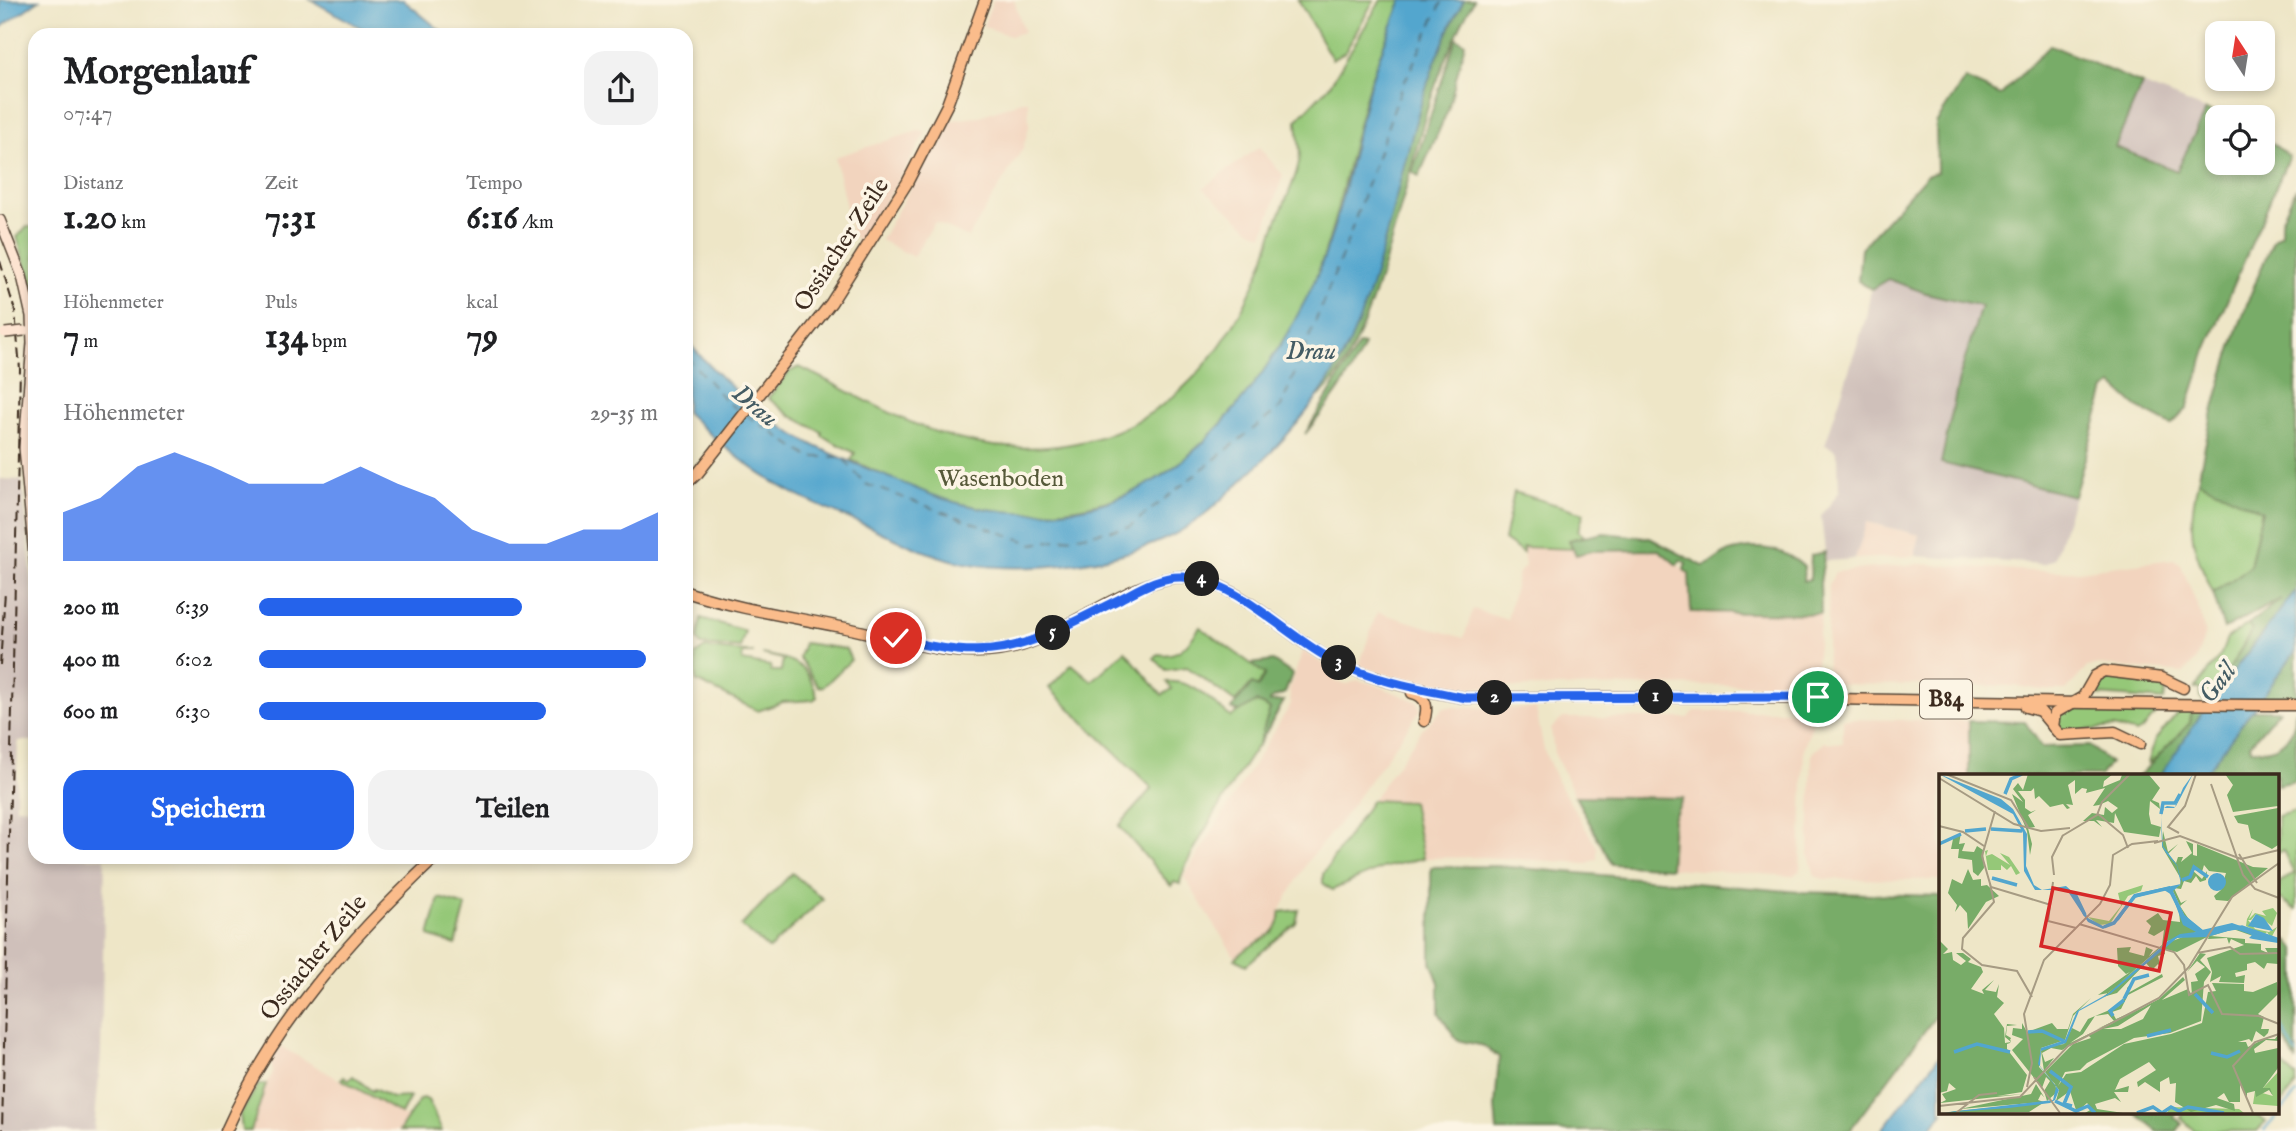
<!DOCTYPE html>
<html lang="de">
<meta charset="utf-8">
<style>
:root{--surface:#fff;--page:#f2f2f2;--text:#202124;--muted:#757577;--accent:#2563eb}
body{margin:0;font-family:"IM FELL English",serif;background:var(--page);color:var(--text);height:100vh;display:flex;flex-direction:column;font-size:26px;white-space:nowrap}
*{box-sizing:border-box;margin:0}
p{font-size:23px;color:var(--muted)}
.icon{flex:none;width:38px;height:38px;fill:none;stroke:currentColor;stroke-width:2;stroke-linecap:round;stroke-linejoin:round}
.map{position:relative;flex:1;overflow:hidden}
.side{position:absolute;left:28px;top:28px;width:665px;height:836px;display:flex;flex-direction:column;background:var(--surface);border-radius:21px;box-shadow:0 4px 10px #0003}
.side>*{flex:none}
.needle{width:46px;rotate:348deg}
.tools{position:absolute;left:2205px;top:21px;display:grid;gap:14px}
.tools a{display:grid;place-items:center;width:70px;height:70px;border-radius:14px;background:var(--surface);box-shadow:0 4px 10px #0003;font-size:35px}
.pin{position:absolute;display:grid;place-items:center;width:60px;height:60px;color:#fff;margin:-30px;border:4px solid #fff;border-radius:50%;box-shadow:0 2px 7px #0007}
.km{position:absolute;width:35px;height:35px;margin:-18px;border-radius:50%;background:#222;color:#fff;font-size:19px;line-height:35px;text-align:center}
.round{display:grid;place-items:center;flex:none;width:74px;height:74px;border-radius:21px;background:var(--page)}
.overview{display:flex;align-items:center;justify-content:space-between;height:119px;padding:0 35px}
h1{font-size:38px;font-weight:700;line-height:52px}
.figures{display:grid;grid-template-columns:repeat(3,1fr);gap:10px;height:119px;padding:7px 35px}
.figures div{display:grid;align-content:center}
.figures b{font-size:35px;font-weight:700}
.figures small{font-size:19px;font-weight:400}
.figures p{font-size:19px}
.chart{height:196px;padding:14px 35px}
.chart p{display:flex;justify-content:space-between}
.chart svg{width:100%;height:126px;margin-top:7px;fill:var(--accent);opacity:.7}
.action{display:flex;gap:14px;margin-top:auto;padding:14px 35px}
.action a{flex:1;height:80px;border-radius:21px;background:var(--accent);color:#fff;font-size:28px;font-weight:700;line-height:80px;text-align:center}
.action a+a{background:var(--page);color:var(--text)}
ul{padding:0 35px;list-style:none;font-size:23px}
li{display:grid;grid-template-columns:112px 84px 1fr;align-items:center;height:52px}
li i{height:18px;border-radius:9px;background:var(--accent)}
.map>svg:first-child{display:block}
</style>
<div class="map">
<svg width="2296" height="1131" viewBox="0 0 2296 1131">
<rect width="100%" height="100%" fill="#fcf5e5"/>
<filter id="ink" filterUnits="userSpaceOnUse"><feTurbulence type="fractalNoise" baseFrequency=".0143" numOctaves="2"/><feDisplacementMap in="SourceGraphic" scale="14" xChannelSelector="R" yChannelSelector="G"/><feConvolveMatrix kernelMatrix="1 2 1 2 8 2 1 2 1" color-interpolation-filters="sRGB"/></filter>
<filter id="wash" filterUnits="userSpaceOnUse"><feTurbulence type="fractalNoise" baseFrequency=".00686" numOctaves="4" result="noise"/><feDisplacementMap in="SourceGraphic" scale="28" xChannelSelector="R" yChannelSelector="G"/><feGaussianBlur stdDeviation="1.57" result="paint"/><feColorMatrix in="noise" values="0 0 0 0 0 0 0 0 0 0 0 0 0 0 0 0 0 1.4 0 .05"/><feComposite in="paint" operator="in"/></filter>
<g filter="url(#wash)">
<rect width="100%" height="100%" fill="#eee6c7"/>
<g fill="#f2d4be">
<polygon points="993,0 1014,0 1024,32 1010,36 983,26"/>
<polygon points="1022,101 1028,101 1029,127 1023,148 968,238 935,222 913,257 881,240 948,121 980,116"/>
<polygon points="921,130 925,133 908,165 859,244 852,234 835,157"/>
<polygon points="1259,147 1283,175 1263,235 1250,229 1203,188"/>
<polygon points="1866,522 1920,535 1915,556 1855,559"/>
<polygon points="1522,547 1572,549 1577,554 1591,551 1659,550 1689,574 1691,612 1821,614 1814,684 1451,688 1395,678 1359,666 1377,612 1464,638 1473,609 1507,620 1518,574 1525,566"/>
<polygon points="2174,559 2181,565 2201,615 2205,636 2195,661 2183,673 2099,665 2087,667 2067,690 2041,690 2018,686 1826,684 1829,585 1835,572 1917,564 2031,571 2079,571"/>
<polygon points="1303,651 1331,669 1336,682 1348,684 1357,680 1373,684 1418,702 1421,709 1340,822 1307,862 1280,911 1281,922 1275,931 1235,957 1184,877 1291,704 1289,689"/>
<polygon points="1444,707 1536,709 1544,750 1558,783 1597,847 1597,859 1587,863 1484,857 1423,858 1412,802 1372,800 1422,730"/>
<polygon points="1695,711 1810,711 1812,725 1804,747 1800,871 1793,876 1670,868 1673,819 1682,798 1575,796 1554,753 1551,729 1563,718 1688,718"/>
<polygon points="1843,719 1969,721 1969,776 1941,776 1941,880 1824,879 1815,876 1809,854 1812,753 1824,742 1843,743"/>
<polygon points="280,1046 407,1118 399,1131 251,1131 266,1084 273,1073 271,1062"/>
</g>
<g fill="#cfc0ba">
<polygon points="2142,84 2206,110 2177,172 2115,147"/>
<polygon points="1888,279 1926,293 1981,306 1959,379 1941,463 2074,496 2054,559 2044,564 1915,556 1920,535 1867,522 1855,559 1826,561 1821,516 1839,492 1838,457 1834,449 1825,445 1866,317 1871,289"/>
<polygon points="0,479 22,480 35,614 34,741 18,741 16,807 35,808 35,858 105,858 101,1054 94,1131 0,1131"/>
</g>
<g fill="#95c878" stroke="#68794b" stroke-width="2">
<polygon points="1298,0 1374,0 1345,52 1332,59"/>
<path d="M1381,0H1402C1392,26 1380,52 1371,79C1348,150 1339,228 1308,297C1276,366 1199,467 1125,495C1076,514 1014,517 963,506C925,497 887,476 851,460L855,453L822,436V432L791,416L768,398L789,372L799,367C862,396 923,438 994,446C1144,462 1233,366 1273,232C1280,209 1295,185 1299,162C1302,150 1297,133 1297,120L1330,85Z"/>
<polygon points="27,227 35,227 35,296 17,237"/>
<path d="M2198,481L2262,510L2250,567L2213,593C2192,546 2186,533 2198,481Z"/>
<polygon points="1514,492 1584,513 1578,531 1584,536 1569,540 1572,549 1523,547 1523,553 1504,540"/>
<polygon points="701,618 745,631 740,648 701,645 697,640"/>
<polygon points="2248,624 2253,629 2231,666 2205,701 2200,698 2200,689 2195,689 2221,654 2227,639"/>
<path d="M1200,627L1265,674L1258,687L1251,684L1235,702L1187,667L1166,670L1154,658L1158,654C1180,658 1189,643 1200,627Z"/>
<polygon points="804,643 846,649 851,660 823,687 818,686 799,657"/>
<path d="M705,648L754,653H743L742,661L771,666L770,671H781L783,659L762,654C793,660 808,662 817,697L813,700L783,702L758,711L696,681L695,655Z"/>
<path d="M1125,651L1162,695L1172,689L1167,682C1193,679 1211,702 1231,717L1250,703L1265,704L1270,709C1267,719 1264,735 1258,745C1244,765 1179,867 1180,884L1174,882L1171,886L1119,826L1152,788L1049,688L1072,664L1092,681Z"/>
<polygon points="2108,674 2160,682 2166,688 2164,700 2097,695 2095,683"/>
<polygon points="2144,707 2144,710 2158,710 2143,729 2136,733 2114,727 2069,732 2060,730 2055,720 2067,708"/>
<path d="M2192,710L2190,723C2180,734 2159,758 2148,763L2155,740L2179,711Z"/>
<polygon points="1372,800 1412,802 1423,858 1382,868 1332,890 1323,883 1323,874"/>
<polygon points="2296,811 2296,910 2277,896 2280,882 2294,874 2283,850 2277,853 2277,816"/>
<polygon points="792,873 823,899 769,949 741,926"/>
<polygon points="439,898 466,906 456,945 429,936"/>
<path d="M1299,910L1296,923L1246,965L1235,959C1247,941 1283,940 1280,912Z"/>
<polygon points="2277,1060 2296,1077 2296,1085 2277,1108"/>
<polygon points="344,1076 349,1080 353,1076 372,1091 374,1089 392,1098 410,1097 401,1114 341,1079"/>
<polygon points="266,1084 251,1131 242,1131 240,1115 258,1085"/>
<polygon points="424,1098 428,1100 442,1131 399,1131 420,1099"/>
<polygon points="2184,1112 2253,1112 2266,1122 2257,1131 2195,1131 2181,1118"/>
</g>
<g fill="#78ac68" stroke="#5a6b43" stroke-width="2">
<path d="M1464,0H1474C1455,35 1440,70 1428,107C1408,170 1368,371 1313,400C1398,278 1392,127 1464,0Z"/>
<polygon points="1456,38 1465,43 1448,110 1419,176 1412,172"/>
<polygon points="2050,45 2142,84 2115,147 2177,171 2206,110 2221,117 2217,117 2217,163 2263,163 2263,137 2289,156 2206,350 2187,409 2171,425 2137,407 2113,385 2105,390 2074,496 1941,463 1959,379 1981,306 1926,293 1888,279 1871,289 1858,281 1861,248 1926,176 1937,172 1936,123 1965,79 2001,95"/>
<path d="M2296,188V590L2210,701H2205L2231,666L2253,629L2248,624L2281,599L2224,629L2213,593L2250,567L2262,511L2198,481C2213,397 2238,319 2273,241L2281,233V221Z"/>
<path d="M1359,344L1364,345C1351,378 1328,406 1305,434Z"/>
<path d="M1604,533L1650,538L1703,566C1713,564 1717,557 1726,553C1755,544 1782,546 1804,567L1803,581L1810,579L1811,555L1825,552L1820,583L1821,614L1691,612L1689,574L1684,570L1686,563L1681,560L1677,565L1659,550L1591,551L1576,555L1569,540Z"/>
<polygon points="2296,651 2296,697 2261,698"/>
<polygon points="1273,661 1292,674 1285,693 1271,699 1270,702 1284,701 1258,746 1270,709 1256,702 1240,712 1231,709 1252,684 1258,687 1265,674 1251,664"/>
<polygon points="2192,710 2205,710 2160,776 2139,776 2190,723"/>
<path d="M2252,710H2279L2250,744L2251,749C2268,752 2282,748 2291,732C2294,727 2294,716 2296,710V781L2277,785V776H2233L2230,772L2225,776H2203Z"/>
<polygon points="1969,721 2025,722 2042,747 2090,746 2110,763 2100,776 1969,776"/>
<polygon points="1575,796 1683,798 1673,819 1670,868 1612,864"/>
<polygon points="1497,866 1800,892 1941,896 1941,1009 1849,1131 1497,1131 1495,1107 1499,1057 1484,1046 1457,1040 1439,1013 1439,983 1431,962 1431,867"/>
<polygon points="2277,931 2296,949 2296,1062 2277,1025"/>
<polygon points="2134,1112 2176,1112 2174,1116 2182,1124 2177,1131 2158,1131"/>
</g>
<g fill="#52a6ce" stroke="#466876" stroke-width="2">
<polygon points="0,0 39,0 0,28"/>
<polygon points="311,0 403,0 446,35 374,35"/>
<path d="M1402,0H1464C1404,106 1399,232 1350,342C1328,390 1290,435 1252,471C1225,496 1199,524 1165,539C1109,564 1026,574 965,563C933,557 901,542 872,528C842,515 810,504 782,487C747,467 715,440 686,412V340C722,381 765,421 815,446C847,461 882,474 915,488C979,516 1059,522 1126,495C1205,462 1269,372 1306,299C1340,234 1350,151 1371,81C1379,54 1392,27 1402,0Z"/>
<polygon points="2296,590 2296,651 2203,776 2160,776 2210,701"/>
<polygon points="1941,1054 1941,1112 1943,1112 1929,1131 1881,1131"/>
</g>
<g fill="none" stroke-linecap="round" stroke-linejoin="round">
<g stroke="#52a6ce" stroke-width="2">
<polyline points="2277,1018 2296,1054"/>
<polyline points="2264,1131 2296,1094"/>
</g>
<g stroke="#445c64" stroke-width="2" stroke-dasharray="9 7" stroke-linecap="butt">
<polyline points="438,29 441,35"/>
<polyline points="686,356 728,403 742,412"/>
<polyline points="747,415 809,457 842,457 865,484 1033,544 1129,527 1281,407 1345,248 1399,94 1443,0"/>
</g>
</g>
</g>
<g filter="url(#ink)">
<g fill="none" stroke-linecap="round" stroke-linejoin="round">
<g stroke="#564637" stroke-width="12">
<polyline id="secondary" points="0,220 22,276 31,316 32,343 24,447 35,568"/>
</g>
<g stroke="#564637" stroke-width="13">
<g id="primary">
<polyline points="686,484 698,473 831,303 907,183 947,105 985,0"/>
<path d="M686,592C738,609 793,617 846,628C905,640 964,664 1023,645C1068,631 1142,575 1183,577C1239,580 1284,636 1334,661C1376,682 1421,690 1466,698C1743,694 2019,704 2296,705"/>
<path d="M1412,693C1428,697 1428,708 1424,721"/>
<polyline points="2026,707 2040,711 2060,735 2115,732 2140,744"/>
<polyline points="2053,727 2055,713 2083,697 2095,676 2104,671 2162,678 2183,688"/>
<path d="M226,1131C274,1024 350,938 435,858"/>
</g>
</g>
<use href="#secondary" stroke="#fde4d1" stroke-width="9"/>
<use href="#primary" stroke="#fabc8b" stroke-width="10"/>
<g stroke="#3b2a1e" stroke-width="2" stroke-dasharray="10 5" stroke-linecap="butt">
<polyline points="0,261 15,311 20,369 2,1131"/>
<polyline points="0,665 5,592"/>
</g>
<g stroke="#564637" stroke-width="12" stroke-linecap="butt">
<polyline id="secondary-bridge" points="5,333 24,331"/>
</g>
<use href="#secondary-bridge" stroke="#fde4d1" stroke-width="9"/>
</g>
</g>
<g fill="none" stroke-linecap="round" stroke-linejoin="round" filter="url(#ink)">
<g stroke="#fff" stroke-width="14">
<path id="route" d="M896,638C1001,666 1025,646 1118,600C1138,590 1159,576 1182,577C1236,579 1285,636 1334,661C1376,682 1421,689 1466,698L1818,697"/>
</g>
<use href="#route" stroke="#2563eb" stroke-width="9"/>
</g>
<g text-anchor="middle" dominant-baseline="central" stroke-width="7" stroke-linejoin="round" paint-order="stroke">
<rect fill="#fcf5e5" stroke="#75675a" stroke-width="2" x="1920" y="679.5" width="52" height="39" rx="5"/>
<g font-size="23" font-weight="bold" fill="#3b2a1e">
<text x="1946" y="699">B84</text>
</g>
<g font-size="24" fill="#3b2a1e" stroke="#fcf5e5">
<text transform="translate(842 245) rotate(-57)">Ossiacher Zeile</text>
<text transform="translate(314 958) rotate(-51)">Ossiacher Zeile</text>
</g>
<g font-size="24" fill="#565939" stroke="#fcf5e5">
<text x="1001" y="479">Wasenboden</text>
</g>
<g font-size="26" font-style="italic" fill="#445c64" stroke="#fcf5e5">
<text x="1311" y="351">Drau</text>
<text transform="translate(755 406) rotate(40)">Drau</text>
<text transform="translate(2218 683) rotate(-53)">Gail</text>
</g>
</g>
<g transform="translate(1939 774)">
<rect width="340" height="340" fill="#eee6c7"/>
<path d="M49,76L47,82L53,80L71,91L61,79L70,83L81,99L77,101L72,92L68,96L62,91V96H49L46,77ZM204,111L202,117L189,122L171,150L160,151L149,143L170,147L182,132L179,119ZM334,134L338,139L333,152L317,140L312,146H309L316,155L330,158L338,153L332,164L328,158L325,161L307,152L308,145L314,135L310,145L316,139L327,142L323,137ZM339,298V332L314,330L316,317L334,322L330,314H324ZM231,333L300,335L305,339H228Z" fill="#95c878"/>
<path d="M89,0H174L165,7L164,13L181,6L183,1L178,0L210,1L221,14L213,26L220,29L221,35L211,27L210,40L212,50L222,53L220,63L185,58L176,39L175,49L157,46L163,53L155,47H144L153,39L165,41L166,33L173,39L179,34L169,27L160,31L154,32L166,14L147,19L148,15L143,14L136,20V6L129,11L134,31L127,30L131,34L128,35L124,30L111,33L100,22L96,25L95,14L92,17H79L86,26V34L92,38L97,36L89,41L96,53L89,54L93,70L91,81L88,57L73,20L84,28L74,15L79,9L84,16ZM286,0H339V32L294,38L288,21L294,11ZM339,34V71L333,75L312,64L309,51L299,49L295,42ZM224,57L229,78L239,70L229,80L237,89L239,83H244L242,88L253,79L247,67L254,70V81L258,82V70L314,93L329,94L289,127L277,126L275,122L282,116L287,99L270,97L265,91L263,98L252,95L263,105L268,97L267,106L261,108L257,102L252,109L245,107L242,115L235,114L242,129L248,126L241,132L255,153L245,141L233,115L241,111L242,105L223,73ZM22,59L20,70L26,69L23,77L35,78L38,72L44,76L45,94L39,102L34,98L33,86L19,84L20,75H12L14,65ZM29,95L34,106L42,105V112L48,111L60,122L47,128L29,155L28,139L21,131L16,138L18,131L9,119L13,105L23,110ZM240,138L258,158L229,167L169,219L159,221L191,198L187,200L179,192L178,174L192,173L190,178L205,182L207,173L214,176L210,182L223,171L225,156L215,162L209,159L212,152L207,147L219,139L224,146L241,148ZM290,155H296L306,157L314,161V162L294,155L272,162L306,165V169L322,170V176L329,179L326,174H339V190L328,189L325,195L316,188L308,190V196L296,199L297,203L306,201L305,209L280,208L282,202L271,208L273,198L268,184L305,171L292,165L290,170L288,164L269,165L270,162ZM249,161L268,163L238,178L225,175L226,180L219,182L222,195L219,190L213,196L207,189L178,219L164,223L228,169ZM0,166L9,175L4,180L13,178L14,186L22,191L27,187L17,179H24L32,185L29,188L42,193L44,198L32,215L45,220L43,216L55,206L46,216L57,218L60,210L58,223L65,229L55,240L65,254L66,269L72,268L66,263L68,250L78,251L68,252L67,261L72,264L71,266L72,267L71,269L68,270V275L88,301L83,318L58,322L85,320L1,329L7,326L3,320L17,315L10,309L8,317L0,319ZM261,179L267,180L261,186L272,198L265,208L262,247L231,259L195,264L148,289L141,296L126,298L119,312L127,300L142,298L185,270L232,260L263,249L269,218L277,217L273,209L305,210V217L314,218L338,208L339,220L319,240L325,243L322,255H330L329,259L325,263L317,257L313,268L310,265L299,268H307L309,273L325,265H336L339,261V267L327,266L315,275L316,279L339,274V294L324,314H331L334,322L330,316L317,323L316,317L308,319V323L301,310V328H290L285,319L278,324L295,330L296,337L277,331L252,338L236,328L237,309L231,310L230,303L221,308V318L206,308L199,313L198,308L217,296L210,288L181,305L176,316L190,312L189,318H175L182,328L176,324L156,330L158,335L184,339H146L153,335L148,329L139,337L147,336L136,338L131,334L137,336L131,317L117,327L120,316L106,298L134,270L152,264L149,261L176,248L158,255L175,247L169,240L156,242L144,260L131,269L154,258L123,276L112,274L103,279L106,288L115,284L105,297L102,277L107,273L125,270L133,254L141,258L149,245L180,232L188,220V214L192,210L189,219L223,200L224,203L189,221L182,235L173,238L177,245L207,232L178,247L220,225L244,203L246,206L223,226L249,215L253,221L252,208L259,207L256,200L266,193L258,187L248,198ZM212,231L204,245L182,255H164L179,252ZM152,224L134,242L126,266L102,274L100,293L116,310L118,318L108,327L105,317L111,307L107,303L103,314L73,276L84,265L73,261L74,254L83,255V249L88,258L113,249L118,255H129L134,240ZM97,310L105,323L102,320L99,326L105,328L21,335L92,320ZM104,329L90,338L7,339L16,337Z" fill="#78ac68" fill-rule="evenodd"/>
<path d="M0,0L62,25L74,35L88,60L87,92L95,111L103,116L127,112L137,121L149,144L164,152L175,147L195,120L242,110L238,92L227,79L223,72L222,43L224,35L225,34L228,32L236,33L244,14L254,0L237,32L235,34H225L222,43L224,72L238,91L242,105V110L234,117L245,141L263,156L293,149L339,165V169L314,165L310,164L313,161L296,155L268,163L238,164L171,220L140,237L127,269L102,277L101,292L120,316L116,326L111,329L70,334L1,339L114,326L117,313L99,290L102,274L126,266L138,237L170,219L229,167L241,160L257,158L244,151L233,121L225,116L195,124L180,146L164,155L149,148L128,116H96L85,97L84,59L74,40ZM269 108a9 9 0 1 1 18 0a9 9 0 1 1-18 0ZM317,140L325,144L334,157L309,152Z" fill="#52a6ce"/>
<path fill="none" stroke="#52a6ce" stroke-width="3.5" d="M66,20L72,5L83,0M222,40L224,29H236L241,20M52,55L83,57M26,57L47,55M0,70L22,60M53,104L78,111M243,106L251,103L255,93L269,103M136,120L146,141M165,153L175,149L196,122L230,114L244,142L265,159M277,157L303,153L340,166M256,220L274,239M185,225L195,205L210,201M174,242L171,237L185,226M89,258L103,257L125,267M208,262L232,256M15,278L38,270L71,278M272,279L288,283L301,277M111,297L132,313L125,330L133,332M116,327L137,337L149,332L156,339M198,339L214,333L223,339L232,333L240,337L249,333L285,339"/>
<path fill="none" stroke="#a69b83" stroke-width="2" d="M7,0L72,26L89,53M0,4L75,50L102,57L131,54M272,10L304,101L316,115L340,124M56,37L43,82L52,113L112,131M159,40L184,61L189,74M0,52L24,58L45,72M240,59L229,53L246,32L257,0M123,62L158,41L163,28L191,0M215,69L241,62L302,85L340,76M300,80L318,109M115,101L113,83L124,61M114,108L109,147L137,154M51,110L55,128L24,164L23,175L43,191L78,197L93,223M140,150L235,178L245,191L250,221L269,211L283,240L320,242L340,250M258,179L291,173L301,180L340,179M95,303L121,339M88,313L93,289L85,240L105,186L161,130L171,111L174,81L193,70L219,67M0,332L81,323L129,272L220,224L250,193L293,123L340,89M17,339L40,321L58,319M314,339L294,292L316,268L340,260"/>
<path fill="#d62828" fill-opacity="0.15" stroke="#d62828" stroke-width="3.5" d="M114,114L232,139L220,197L102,172Z"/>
<rect width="340" height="340" fill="none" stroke="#3b2a1e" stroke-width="3.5"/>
</g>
</svg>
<div class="tools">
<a><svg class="needle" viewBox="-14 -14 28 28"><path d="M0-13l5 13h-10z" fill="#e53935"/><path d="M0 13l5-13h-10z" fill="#757577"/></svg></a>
<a><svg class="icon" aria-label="locate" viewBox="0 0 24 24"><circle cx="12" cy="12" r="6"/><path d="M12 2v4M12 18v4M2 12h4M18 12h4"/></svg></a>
</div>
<div class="pin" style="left:1818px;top:697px;background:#1e9e55"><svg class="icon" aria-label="arrive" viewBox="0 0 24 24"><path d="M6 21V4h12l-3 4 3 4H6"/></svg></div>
<div class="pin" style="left:896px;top:638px;background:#d93025"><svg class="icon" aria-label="check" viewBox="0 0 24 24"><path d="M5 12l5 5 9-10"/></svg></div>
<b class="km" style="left:1656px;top:697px">1</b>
<b class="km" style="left:1495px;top:698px">2</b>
<b class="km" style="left:1339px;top:663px">3</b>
<b class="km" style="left:1202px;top:579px">4</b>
<b class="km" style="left:1053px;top:633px">5</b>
<section class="side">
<div class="overview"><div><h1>Morgenlauf</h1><p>07:47</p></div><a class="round"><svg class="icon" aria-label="share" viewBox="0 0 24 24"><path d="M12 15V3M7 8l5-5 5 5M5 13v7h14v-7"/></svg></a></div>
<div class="figures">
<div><p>Distanz</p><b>1.20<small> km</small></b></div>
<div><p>Zeit</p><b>7:31</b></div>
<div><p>Tempo</p><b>6:16<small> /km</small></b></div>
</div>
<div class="figures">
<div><p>Höhenmeter</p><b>7<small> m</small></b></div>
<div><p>Puls</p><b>134<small> bpm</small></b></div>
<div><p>kcal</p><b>79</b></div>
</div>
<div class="chart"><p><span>Höhenmeter</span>29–35 m</p>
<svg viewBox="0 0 160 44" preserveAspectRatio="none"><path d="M0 44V27L10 22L20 11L30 6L40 11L50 17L60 17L70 17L80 11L90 17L100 22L110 33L120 38L130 38L140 33L150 33L160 27V44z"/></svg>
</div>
<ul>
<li><b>200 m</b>6:39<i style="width:66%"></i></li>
<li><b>400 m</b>6:02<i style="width:97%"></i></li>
<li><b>600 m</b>6:30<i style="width:72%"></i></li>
</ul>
<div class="action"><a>Speichern</a><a>Teilen</a></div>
</section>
</div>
